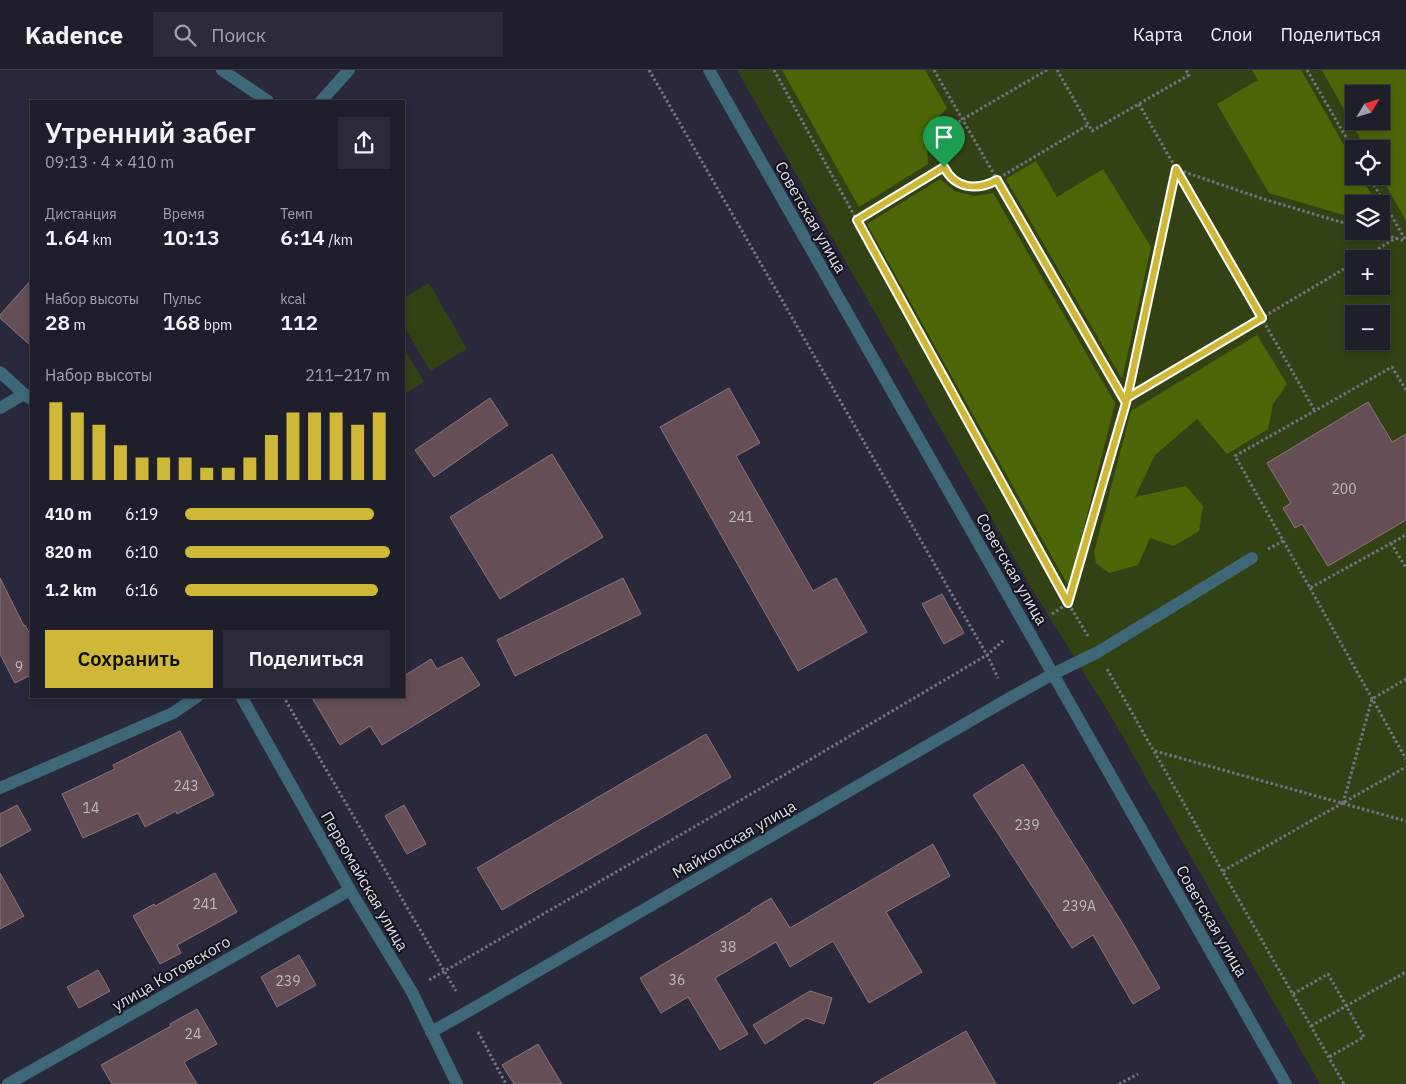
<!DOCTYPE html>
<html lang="ru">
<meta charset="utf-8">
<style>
:root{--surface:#1f1f2c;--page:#2c2c38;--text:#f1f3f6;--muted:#a1a2a9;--line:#3c3d48;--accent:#cfb837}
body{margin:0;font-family:"IBM Plex Sans",sans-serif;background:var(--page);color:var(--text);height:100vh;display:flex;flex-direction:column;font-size:19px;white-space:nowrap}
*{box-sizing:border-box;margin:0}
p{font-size:16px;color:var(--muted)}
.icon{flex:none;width:28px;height:28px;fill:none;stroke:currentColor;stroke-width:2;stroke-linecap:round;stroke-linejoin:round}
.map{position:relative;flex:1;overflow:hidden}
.side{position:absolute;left:30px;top:30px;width:375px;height:598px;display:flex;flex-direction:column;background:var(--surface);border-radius:0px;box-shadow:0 2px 8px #0003,0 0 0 1px var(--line)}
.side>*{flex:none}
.needle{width:32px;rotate:52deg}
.buttons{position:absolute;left:1345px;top:15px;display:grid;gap:10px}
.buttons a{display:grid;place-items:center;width:45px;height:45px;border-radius:0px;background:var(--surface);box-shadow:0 2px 8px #0003,0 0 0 1px var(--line);font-size:25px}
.pin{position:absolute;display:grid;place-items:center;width:42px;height:42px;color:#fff;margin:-51px -21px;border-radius:50% 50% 50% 0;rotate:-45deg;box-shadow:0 0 5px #0007}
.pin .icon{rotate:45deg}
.round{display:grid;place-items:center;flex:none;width:52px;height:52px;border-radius:0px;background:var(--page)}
.overview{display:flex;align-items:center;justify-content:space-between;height:85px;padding:0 15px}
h1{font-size:28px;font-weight:600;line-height:38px}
.stats{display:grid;grid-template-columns:repeat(3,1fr);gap:8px;height:85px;padding:5px 15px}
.stats div{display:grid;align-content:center}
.stats b{font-size:21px;font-weight:600}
.stats small{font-size:14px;font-weight:400}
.stats p{font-size:14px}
.chart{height:140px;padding:10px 15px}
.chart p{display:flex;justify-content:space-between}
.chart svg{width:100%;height:90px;margin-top:5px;stroke:var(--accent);stroke-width:6}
.cta{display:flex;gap:10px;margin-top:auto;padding:10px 15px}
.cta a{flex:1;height:58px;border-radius:0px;background:var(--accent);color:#111;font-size:20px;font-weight:600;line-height:58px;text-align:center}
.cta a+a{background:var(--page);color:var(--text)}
ul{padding:0 15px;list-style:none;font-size:16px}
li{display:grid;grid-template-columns:80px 60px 1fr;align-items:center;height:38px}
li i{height:12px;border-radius:6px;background:var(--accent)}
header{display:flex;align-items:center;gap:30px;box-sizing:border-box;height:70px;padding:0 25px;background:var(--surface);border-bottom:1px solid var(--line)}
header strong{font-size:24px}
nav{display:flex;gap:28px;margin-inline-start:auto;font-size:18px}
.search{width:350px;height:45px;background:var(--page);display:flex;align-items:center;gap:12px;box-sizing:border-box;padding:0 18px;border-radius:0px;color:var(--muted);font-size:19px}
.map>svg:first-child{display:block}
</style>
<header>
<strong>Kadence</strong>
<div class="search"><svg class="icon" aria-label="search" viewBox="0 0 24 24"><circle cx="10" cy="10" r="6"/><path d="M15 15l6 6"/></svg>Поиск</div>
<nav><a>Карта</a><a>Слои</a><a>Поделиться</a></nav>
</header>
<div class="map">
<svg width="1406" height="1014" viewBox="0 0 1406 1014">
<rect width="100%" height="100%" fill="#29293b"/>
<g fill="#334214" fill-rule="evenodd">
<path d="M737,0H1406V1014H1320L1115,653L1029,514ZM1354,24H1381V51H1354ZM1354,79H1381V106H1354ZM1354,134H1381V161H1354ZM1354,189H1381V216H1354ZM1354,244H1381V271H1354Z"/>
<polygon points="429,213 467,279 430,301 404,256 404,228"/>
<polygon points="404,278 424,312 404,324"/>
</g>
<g fill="#4d6708" fill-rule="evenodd">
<polygon points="782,0 925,0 947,38 932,53 927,75 928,94 859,137"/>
<polygon points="1252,0 1301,0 1354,93 1354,106 1361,106 1377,134 1354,134 1354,148 1269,123 1217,34 1258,10"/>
<path d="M1322,0H1406V151L1381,106V79H1366ZM1354,24H1381V51H1354Z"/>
<polygon points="1036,91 1057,127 1103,99 1151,177 1122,309 1006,109"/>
<polygon points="940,109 954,121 974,126 993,123 1115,333 1069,517 867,154"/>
<polygon points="1257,265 1287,314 1273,334 1268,359 1227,384 1197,349 1155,385 1135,427 1186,416 1203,436 1199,461 1174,476 1150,468 1138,495 1109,503 1096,493 1094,483 1131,341"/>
</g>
<g fill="#654e55" stroke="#8d747b">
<polygon points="31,210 31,276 0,248 0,245"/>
<polygon points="729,318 760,373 736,386 813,521 836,508 867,562 798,601 660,357"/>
<polygon points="490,328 508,355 434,407 415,380"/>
<polygon points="1368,332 1392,372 1406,364 1406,450 1328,496 1302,454 1295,458 1283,438 1291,433 1267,393"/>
<polygon points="552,384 603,467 500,529 450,447"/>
<polygon points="0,508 24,556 25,555 31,566 31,605 15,613 0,584"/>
<polygon points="623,508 641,544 515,606 497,570"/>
<polygon points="942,524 964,563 944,574 922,534"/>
<polygon points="462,587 480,615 382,675 370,656 340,675 311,626 404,626 404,606 431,589 437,599"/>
<polygon points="180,661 214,725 177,744 176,741 145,757 138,743 83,768 62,724 115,699 113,695"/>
<polygon points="706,664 731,707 502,840 477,798"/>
<polygon points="1023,694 1119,848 1160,918 1133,934 1093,865 1072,878 973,725"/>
<polygon points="17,735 31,760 0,777 0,744"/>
<polygon points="404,735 426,774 407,784 385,746"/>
<polygon points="933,774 950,806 886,842 922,902 869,933 833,871 790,897 776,872 715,908 748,964 720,980 688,927 661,943 640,908 752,841 751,840 771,828 790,858"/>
<polygon points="0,803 24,846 0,859"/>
<polygon points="215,803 237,842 177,875 181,883 160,894 133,846 154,834 155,836"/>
<polygon points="299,885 316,915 277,937 261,907"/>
<polygon points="98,900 110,921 79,938 67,917"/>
<polygon points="810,921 832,928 824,954 806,948 765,974 753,955"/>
<polygon points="197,939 217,974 184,992 197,1014 112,1014 101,995 171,956 170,954"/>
<polygon points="966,961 996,1014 873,1014"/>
<polygon points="538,974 562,1014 514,1014 502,995"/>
</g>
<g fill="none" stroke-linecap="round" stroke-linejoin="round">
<g stroke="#747484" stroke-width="3" stroke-dasharray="2.5 2.5" stroke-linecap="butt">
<polyline points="649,0 987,585 998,608"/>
<polyline points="774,0 1068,533 1088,566"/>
<polyline points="934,0 1126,333"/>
<path d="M1047,0L958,52C951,57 945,62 942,70C935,92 951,117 976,117C979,117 984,116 987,115L1088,55"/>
<polyline points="1057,0 1092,61 1189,5 1186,0"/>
<polyline points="1307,0 1354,81"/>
<polyline points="1139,34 1315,341"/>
<polyline points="1369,106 1406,171"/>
<polyline points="857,150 944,97"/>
<polyline points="1372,161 1405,171"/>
<polyline points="1361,189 1396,168"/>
<polyline points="1406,320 1392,297 1235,386 1310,518 1406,465"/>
<polyline points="1127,328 1354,193"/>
<polyline points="1391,473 1406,498"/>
<polyline points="1268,479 1283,471"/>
<polyline points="1310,518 1406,689"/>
<polyline points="1052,544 1068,533 1126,333 1176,99 1260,128 1354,156"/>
<polyline points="1107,599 1344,1014"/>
<polyline points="283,626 456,921"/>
<polyline points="1155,681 1406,751"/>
<polyline points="1343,733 1372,629 1406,609"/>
<polyline points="1223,801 1406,697"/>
<polyline points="429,910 784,705 987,585 1005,569"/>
<polyline points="1293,924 1328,904 1364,967 1329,987"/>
<polyline points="1311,956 1406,902"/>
<polyline points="478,962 506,1014"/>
<polyline points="1119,1014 1138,1004"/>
</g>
<g stroke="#3e6777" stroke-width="12">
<polyline points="222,0 268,31"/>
<polyline points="709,0 1082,655 1286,1014"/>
<polyline points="321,31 349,0"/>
<polyline points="0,302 24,324 31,329"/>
<polyline points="0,338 24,324"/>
<polyline points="241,626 350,820 412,922 457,1014"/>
<polyline points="0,718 173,643 198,626"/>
<polyline points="431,962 467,942 1008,629 1053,604 1098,582 1252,488"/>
<polyline points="8,1014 350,820"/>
</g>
</g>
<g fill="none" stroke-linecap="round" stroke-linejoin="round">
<g stroke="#fff" stroke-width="10">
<path id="route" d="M944,97L857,150L1068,533L1126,333L1176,99L1262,248L1127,328L1126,333L997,110C977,121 955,119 944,97"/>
</g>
<use href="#route" stroke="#cfb837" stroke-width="6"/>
</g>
<g text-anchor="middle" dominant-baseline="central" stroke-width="4" stroke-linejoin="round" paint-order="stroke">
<g font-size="14" fill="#beb9c4">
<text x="1344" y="419">200</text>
<text x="741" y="447">241</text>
<text x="19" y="597">9</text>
<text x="186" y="716">243</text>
<text x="91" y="738">14</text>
<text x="1027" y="755">239</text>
<text x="205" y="834">241</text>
<text x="1079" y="836">239А</text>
<text x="728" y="877">38</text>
<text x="677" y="910">36</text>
<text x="288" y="911">239</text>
<text x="193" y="964">24</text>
</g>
<g font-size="16" fill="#dcdde9" stroke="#12131b">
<text transform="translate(811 147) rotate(60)">Советская улица</text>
<text transform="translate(1012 499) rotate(60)">Советская улица</text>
<text transform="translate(734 769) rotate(-30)">Майкопская улица</text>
<text transform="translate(365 811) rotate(60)">Первомайская улица</text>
<text transform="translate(1212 851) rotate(60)">Советская улица</text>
<text transform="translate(171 903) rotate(-30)">улица Котовского</text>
</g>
</g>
</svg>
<div class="buttons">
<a><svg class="needle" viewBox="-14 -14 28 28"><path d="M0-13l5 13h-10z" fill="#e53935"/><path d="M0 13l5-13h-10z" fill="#a1a2a9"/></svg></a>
<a><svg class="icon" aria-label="locate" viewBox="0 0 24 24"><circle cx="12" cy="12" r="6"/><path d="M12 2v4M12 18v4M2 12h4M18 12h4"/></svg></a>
<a><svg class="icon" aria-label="layers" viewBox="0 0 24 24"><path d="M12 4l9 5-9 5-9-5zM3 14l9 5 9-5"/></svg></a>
<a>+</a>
<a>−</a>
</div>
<div class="pin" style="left:944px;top:97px;background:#1e9e55"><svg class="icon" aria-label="arrive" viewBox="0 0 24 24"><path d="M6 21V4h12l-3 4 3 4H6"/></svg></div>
<section class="side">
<div class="overview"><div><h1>Утренний забег</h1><p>09:13 · 4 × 410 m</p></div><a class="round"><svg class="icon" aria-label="share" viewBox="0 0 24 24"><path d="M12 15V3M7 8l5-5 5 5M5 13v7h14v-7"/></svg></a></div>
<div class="stats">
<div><p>Дистанция</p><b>1.64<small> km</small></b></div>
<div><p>Время</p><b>10:13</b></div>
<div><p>Темп</p><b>6:14<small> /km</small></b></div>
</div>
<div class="stats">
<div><p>Набор высоты</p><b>28<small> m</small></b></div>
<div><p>Пульс</p><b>168<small> bpm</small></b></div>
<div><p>kcal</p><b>112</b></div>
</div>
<div class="chart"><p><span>Набор высоты</span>211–217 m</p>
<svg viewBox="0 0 160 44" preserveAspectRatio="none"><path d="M5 44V6M15 44V11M25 44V17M35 44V27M45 44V33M55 44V33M65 44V33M75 44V38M85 44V38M95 44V33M105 44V22M115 44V11M125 44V11M135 44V11M145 44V17M155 44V11"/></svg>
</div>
<ul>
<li><b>410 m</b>6:19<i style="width:92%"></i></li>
<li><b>820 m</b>6:10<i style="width:100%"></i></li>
<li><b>1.2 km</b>6:16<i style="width:94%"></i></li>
</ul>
<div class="cta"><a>Сохранить</a><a>Поделиться</a></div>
</section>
</div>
